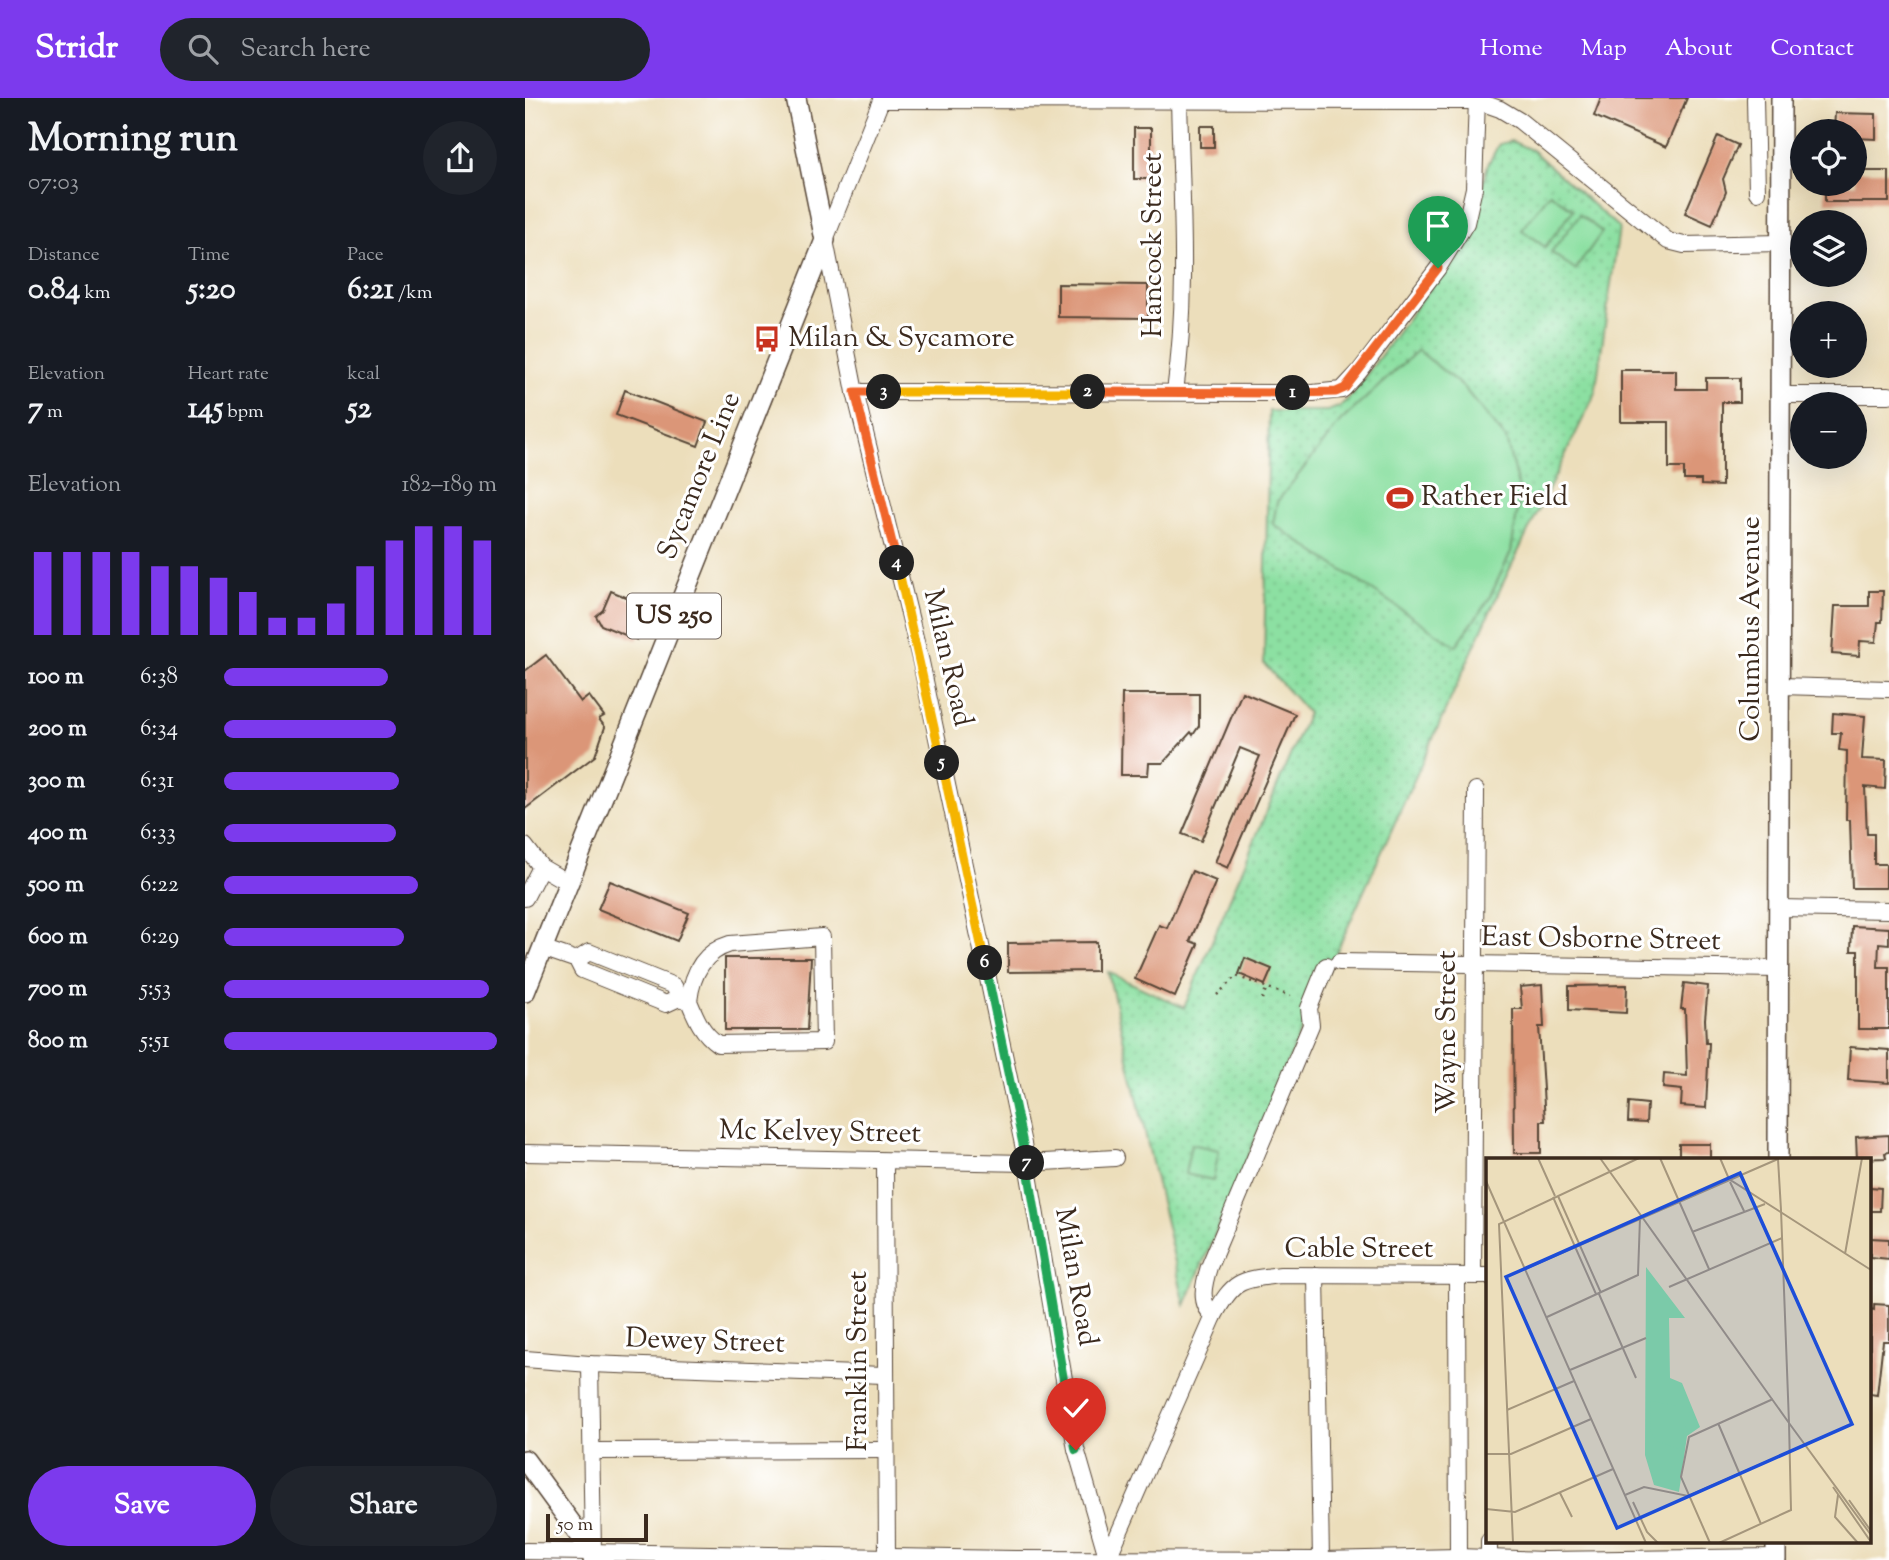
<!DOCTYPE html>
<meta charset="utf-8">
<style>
:root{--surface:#171b24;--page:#20242c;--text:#f1f3f6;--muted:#9ea1a6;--accent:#7c3aed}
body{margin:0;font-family:"Sorts Mill Goudy",serif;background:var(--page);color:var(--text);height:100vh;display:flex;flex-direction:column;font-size:26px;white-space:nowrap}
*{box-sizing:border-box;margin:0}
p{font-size:23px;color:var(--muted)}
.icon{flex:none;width:38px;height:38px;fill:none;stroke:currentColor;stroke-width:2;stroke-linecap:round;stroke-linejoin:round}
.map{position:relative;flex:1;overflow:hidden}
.details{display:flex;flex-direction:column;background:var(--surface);width:525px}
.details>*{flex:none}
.controls{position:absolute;left:1265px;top:21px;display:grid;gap:14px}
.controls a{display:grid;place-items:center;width:77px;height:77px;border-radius:50%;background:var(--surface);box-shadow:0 7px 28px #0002;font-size:35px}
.scale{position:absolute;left:21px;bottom:18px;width:102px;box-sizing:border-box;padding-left:7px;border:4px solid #3b2a1e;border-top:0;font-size:19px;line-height:24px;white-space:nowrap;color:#3b2a1e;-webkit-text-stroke:5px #fff;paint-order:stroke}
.pin{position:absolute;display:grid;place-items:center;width:60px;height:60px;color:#fff;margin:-72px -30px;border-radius:50% 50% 50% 0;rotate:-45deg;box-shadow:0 0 7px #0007}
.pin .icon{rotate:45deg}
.km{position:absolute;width:35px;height:35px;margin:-18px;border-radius:50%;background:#222;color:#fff;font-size:19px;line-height:35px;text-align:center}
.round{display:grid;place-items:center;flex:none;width:74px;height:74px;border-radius:37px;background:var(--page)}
.summary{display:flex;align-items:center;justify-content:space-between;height:119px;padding:0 28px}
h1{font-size:38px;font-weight:700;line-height:52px}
.figures{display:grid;grid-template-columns:repeat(3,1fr);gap:10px;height:119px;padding:7px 28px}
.figures div{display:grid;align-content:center}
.figures b{font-size:30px;font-weight:700}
.figures small{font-size:19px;font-weight:400}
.figures p{font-size:19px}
.chart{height:196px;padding:14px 28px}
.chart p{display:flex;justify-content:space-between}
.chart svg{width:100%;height:126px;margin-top:7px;stroke:var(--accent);stroke-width:6}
.action{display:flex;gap:14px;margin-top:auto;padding:14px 28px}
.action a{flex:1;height:80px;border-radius:42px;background:var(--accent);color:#fff;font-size:28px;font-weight:700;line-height:80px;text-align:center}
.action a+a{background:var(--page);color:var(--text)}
ul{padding:0 28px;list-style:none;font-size:23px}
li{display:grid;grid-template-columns:112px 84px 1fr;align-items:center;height:52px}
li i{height:18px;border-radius:9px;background:var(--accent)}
header{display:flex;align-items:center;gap:42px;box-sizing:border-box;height:98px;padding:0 35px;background:var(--accent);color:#fff}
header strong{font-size:33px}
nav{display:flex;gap:38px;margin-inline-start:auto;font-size:24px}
.search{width:490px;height:63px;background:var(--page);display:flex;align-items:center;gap:18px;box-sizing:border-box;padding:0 24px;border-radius:38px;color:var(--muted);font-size:26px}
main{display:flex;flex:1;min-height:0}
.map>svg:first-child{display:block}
</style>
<header>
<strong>Stridr</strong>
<div class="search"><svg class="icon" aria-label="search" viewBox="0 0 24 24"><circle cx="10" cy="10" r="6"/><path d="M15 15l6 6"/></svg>Search here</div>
<nav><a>Home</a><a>Map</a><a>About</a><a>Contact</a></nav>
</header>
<main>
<section class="details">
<div class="summary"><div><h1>Morning run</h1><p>07:03</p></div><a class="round"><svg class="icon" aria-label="share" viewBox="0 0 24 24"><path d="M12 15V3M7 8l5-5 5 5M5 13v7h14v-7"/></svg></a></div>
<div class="figures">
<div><p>Distance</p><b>0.84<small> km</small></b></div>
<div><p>Time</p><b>5:20</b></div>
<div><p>Pace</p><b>6:21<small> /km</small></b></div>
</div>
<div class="figures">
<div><p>Elevation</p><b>7<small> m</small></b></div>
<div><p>Heart rate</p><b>145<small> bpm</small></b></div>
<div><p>kcal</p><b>52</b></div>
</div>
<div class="chart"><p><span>Elevation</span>182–189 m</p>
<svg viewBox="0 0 160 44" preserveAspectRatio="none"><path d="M5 44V15M15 44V15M25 44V15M35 44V15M45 44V20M55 44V20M65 44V24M75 44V29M85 44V38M95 44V38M105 44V33M115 44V20M125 44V11M135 44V6M145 44V6M155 44V11"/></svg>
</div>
<ul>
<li><b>100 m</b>6:38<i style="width:60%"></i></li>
<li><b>200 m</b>6:34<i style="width:63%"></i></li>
<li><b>300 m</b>6:31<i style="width:64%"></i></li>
<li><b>400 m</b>6:33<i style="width:63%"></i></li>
<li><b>500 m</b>6:22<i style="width:71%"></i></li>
<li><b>600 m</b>6:29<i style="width:66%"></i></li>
<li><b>700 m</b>5:53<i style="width:97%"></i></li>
<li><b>800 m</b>5:51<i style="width:100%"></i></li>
</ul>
<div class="action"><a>Save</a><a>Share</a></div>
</section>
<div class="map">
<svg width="1364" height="1462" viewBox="0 0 1364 1462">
<defs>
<pattern id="green-dots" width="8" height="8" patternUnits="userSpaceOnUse" patternTransform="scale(1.75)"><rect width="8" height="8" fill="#8ce0a2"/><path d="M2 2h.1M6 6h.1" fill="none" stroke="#7ac08b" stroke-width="1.8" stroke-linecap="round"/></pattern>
</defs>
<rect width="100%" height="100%" fill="#fff"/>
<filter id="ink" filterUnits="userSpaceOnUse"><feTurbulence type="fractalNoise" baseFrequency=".0143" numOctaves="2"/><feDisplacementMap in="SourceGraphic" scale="14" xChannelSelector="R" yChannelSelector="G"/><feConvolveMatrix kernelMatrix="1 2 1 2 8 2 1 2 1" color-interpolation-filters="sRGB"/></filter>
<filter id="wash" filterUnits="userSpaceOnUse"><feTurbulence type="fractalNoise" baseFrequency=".00686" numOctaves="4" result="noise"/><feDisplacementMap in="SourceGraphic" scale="28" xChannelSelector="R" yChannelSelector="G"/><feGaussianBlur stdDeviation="1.57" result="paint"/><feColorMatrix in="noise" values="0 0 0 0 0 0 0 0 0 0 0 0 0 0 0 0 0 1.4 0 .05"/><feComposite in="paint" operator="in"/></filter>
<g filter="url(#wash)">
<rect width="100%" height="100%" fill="#ecdebb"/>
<polygon fill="url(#green-dots)" stroke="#648560" stroke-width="2" points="986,43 1007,52 1094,130 1070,296 977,487 779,926 660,1207 583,874 659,910 783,615 739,566 744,313 802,313 814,309 826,298 945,135 963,66 974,46"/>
<g fill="#8ce0a2" stroke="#648560" stroke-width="2">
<polygon points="1025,95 1048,112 1020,149 997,132"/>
<polygon points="1055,117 1077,134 1050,172 1026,154"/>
<polygon points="893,252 939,290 981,341 995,396 986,454 964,501 931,548 748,426 752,404 816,323"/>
<polygon points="666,1046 694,1052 688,1082 660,1076"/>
</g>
<g id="blocks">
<g fill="#db9678">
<polygon points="1076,0 1162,0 1141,49 1069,18"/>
<polygon points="1310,15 1351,16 1351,41 1330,40 1330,33 1309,33"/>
<rect x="675" y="28" width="14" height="21"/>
<rect x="609" y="30" width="17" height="51"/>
<polygon points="1193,38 1213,47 1198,81 1201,94 1187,127 1160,115"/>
<polygon points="1330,73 1364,73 1364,104 1300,104 1300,86 1330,86"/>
<polygon points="533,186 623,187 623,220 533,219"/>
<polygon points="1096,272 1151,272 1151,291 1181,291 1181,280 1215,280 1215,304 1197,304 1197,388 1176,387 1176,382 1159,382 1159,370 1144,370 1144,324 1096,324"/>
<polygon points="100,292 182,324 173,348 91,317"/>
<polygon points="86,493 125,509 112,542 76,527 71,518 78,512"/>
<polygon points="1344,493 1358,493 1357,524 1353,524 1351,544 1335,543 1334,558 1307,556 1310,508 1344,508"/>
<polygon points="21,557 56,604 64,598 79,618 74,621 80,629 70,658 0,711 0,573"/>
<polygon points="717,594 770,616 703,770 690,764 735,658 715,650 676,743 657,736"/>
<polygon points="597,596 674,596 674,628 668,637 666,634 638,665 624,665 623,677 596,677"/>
<polygon points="1308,615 1340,618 1337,661 1361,662 1360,691 1340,689 1342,736 1349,736 1349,766 1361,766 1361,790 1327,790 1325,722 1321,722 1322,653 1314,652 1316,635 1307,635"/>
<polygon points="667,773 691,783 665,843 673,846 650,899 610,881 634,827 642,830"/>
<polygon points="85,783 164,815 152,843 73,811"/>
<polygon points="1327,828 1364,830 1364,846 1354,845 1353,869 1364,869 1364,931 1333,931 1333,853 1326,853"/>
<polygon points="572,844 572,873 483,874 483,845"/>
<polygon points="200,860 286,860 282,932 200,932"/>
<polygon points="720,860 747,871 740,887 714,876"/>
<polygon points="1159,885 1183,888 1180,921 1181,945 1184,945 1181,1010 1156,1008 1157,992 1138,990 1139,976 1162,978 1160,911 1156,911"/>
<polygon points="1017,887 1019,929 1014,929 1020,1023 1016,1023 1016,1055 989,1055 988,911 997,911 995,889"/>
<polygon points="1102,887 1101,915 1044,912 1044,888"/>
<polygon points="1325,949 1364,952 1364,985 1323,982"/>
<polygon points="1104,1004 1122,1006 1121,1025 1103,1024"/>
<polygon points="1364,1037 1364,1054 1360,1055 1361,1060 1332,1061 1331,1039"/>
<rect x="1154" y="1046" width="31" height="15"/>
<polygon points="1345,1089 1356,1090 1355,1113 1345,1113"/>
<polygon points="1345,1140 1364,1141 1364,1161 1345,1159"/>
<polygon points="1349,1206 1364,1207 1364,1243 1358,1243 1352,1297 1345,1296 1345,1211 1349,1212"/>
</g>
</g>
</g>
<g filter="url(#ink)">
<use href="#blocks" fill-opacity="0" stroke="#564536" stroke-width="2"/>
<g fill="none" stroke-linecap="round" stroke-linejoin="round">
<g stroke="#564536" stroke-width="18">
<g id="minor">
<polyline points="357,0 300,142 330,294 396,564 502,1065 551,1351 583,1462"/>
<polyline points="1230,0 1232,94"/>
<polyline points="356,2 952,3 975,11 995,23 1143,143 1159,147 1256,145"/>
<polyline points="330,294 788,295 817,292 834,274 913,170 941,125 949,90 952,0"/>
<path d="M650,294C664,194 656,100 654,0"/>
<polyline points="1255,297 1364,297"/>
<polyline points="1255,588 1364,591"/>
<polyline points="0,748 16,769 42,784"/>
<polyline points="0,800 16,769"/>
<polyline points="1254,810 1364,812"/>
<polyline points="17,850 52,862 57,872 141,906 154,900 149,888 64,854 52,862"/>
<polyline points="814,864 1253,871"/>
<path d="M154,900L164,903C171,920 177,935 193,946L299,944L297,839L205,846C178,854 167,876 164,903"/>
<polyline points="0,1055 502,1065 590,1060"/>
<polyline points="360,1063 362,1462"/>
<polyline points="791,1177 796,1462"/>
<polyline points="948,1177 951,692"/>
<polyline points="932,1178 933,1462"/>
<path d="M689,1218C673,1206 679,1185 684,1169L786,927L784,910L801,868"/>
<polyline points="0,1261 65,1266 359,1277"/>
<polyline points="65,1266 68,1455"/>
<polyline points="67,1353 360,1352"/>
<polyline points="0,1453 490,1461 796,1462 933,1459 1020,1462 1251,1459"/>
<path d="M583,1460L689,1218C709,1181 715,1182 756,1177L963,1178"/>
<polyline points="964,1462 964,1443"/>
</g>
</g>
<g stroke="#564536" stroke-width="22">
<g id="major">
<polyline points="0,894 300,142 271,0"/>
<polyline points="1253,1061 1256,0"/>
<polyline points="0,1362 68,1455 68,1462"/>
<polyline points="1251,1443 1251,1462"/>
</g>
</g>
<g stroke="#564536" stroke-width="2.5" stroke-dasharray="2 5" stroke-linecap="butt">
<polyline points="692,897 711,878 765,898"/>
<polyline points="737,901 742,889"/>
</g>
<use href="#minor" stroke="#fff" stroke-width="16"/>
<use href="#major" stroke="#fff" stroke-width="19"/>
</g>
</g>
<g fill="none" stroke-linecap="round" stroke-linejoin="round" filter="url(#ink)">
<g stroke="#fff" stroke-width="14">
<polyline id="split-1" points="768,295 811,294 820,290 913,170"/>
</g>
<g stroke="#fff" stroke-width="14">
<polyline id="split-2" points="563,294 768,295"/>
</g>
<g stroke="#fff" stroke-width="14">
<polyline id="split-3" points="359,294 563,294"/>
</g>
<g stroke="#fff" stroke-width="14">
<polyline id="split-4" points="359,294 330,294 372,465"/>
</g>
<g stroke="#fff" stroke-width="14">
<polyline id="split-5" points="372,465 417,665"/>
</g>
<g stroke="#fff" stroke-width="14">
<polyline id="split-6" points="417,665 460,865"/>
</g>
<g stroke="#fff" stroke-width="14">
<polyline id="split-7" points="460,865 502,1065"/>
</g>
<g stroke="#fff" stroke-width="14">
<polyline id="split-8" points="502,1065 536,1267"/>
</g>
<g stroke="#fff" stroke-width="14">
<polyline id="split-9" points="536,1267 551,1352"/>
</g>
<use href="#split-1" stroke="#f0652b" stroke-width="9"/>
<use href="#split-2" stroke="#f0652b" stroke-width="9"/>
<use href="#split-3" stroke="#f5b400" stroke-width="9"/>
<use href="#split-4" stroke="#f0652b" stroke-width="9"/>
<use href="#split-5" stroke="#f5b400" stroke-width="9"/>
<use href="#split-6" stroke="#f5b400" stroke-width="9"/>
<use href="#split-7" stroke="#22a559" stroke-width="9"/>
<use href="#split-8" stroke="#22a559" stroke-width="9"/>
<use href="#split-9" stroke="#22a559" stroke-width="9"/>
</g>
<defs>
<g id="bus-bare" transform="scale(2.1)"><path d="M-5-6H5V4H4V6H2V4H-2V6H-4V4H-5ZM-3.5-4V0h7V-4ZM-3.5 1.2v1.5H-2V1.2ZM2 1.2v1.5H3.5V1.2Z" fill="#c8321e" stroke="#fff" stroke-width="2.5" paint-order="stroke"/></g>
<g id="stadium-bare" transform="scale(2.1)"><path d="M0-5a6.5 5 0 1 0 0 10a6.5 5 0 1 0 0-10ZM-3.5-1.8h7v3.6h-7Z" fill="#c8321e" stroke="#fff" stroke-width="2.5" paint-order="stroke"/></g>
</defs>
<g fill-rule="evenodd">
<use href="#bus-bare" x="242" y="241"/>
<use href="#stadium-bare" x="875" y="400"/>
</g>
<g text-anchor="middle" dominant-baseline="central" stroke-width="6" stroke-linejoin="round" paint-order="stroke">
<rect fill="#fff" stroke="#766a62" stroke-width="2" x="102" y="495.5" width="94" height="45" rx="5"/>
<g font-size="26" font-weight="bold" fill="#3b2a1e">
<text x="149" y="518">US 250</text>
</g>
<g font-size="28" fill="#3b2a1e" stroke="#fff">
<text transform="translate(629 147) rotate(-90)">Hancock Street</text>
<text transform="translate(175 378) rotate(-68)">Sycamore Line</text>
<text transform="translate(1227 531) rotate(-90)">Columbus Avenue</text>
<text transform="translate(422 560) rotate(77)">Milan Road</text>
<text transform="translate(1076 842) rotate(1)">East Osborne Street</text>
<text transform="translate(923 934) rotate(-90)">Wayne Street</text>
<text transform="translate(295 1035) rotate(1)">Mc Kelvey Street</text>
<text x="834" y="1152">Cable Street</text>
<text transform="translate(550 1179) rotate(80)">Milan Road</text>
<text transform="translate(180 1244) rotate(2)">Dewey Street</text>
<text transform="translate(334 1263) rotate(-90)">Franklin Street</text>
</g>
<g font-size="28" fill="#3b2a1e" stroke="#fff" text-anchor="start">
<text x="263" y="241">Milan &amp; Sycamore</text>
<text x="896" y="400">Rather Field</text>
</g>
</g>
<g transform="translate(961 1060)">
<rect width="385" height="385" fill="#ecdebb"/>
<path d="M160,109L199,160H183L184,220L196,225L214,269L201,278L193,334L168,327L159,297Z" fill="#8ce0a2"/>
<path d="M164,243L205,250L193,291L171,283L165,274Z" fill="#8ce0a2"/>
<path fill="none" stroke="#a5967c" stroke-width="2" d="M52,0L69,38M114,0L303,265L305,352L233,385M174,0L223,111M234,0L243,21L385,112M292,1L295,52M0,23L160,385M244,24L258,53M72,38L115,135M67,39L110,136M295,52L303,265L385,377M206,74L279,46M359,96L376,0M39,111L292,1M183,129L296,80M113,136L150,220M61,159L152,117L154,60M84,212L160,180M21,252L88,223M232,265L275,366M0,296H25L105,261M347,329L385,384M74,335L86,359M139,337L158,329L202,338L305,293M352,337L349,359L372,385M363,342L385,373M147,344L161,374L172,385M0,351L29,354L127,311M27,385L13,66L153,0M224,385L195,319L203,279L287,241"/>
<path fill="#1d4ed8" fill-opacity="0.15" stroke="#1d4ed8" stroke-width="3.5" d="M254,15L366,266L131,370L20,119Z"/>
<rect width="385" height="385" fill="none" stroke="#3b2a1e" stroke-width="3.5"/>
</g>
</svg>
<div class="controls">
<a><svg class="icon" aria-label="locate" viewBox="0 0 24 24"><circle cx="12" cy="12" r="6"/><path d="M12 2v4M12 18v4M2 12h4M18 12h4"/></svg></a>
<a><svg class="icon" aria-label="layers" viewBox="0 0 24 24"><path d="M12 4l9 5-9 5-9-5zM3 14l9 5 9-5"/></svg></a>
<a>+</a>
<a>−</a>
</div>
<div class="scale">50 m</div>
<div class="pin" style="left:913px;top:170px;background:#1e9e55"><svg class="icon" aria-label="arrive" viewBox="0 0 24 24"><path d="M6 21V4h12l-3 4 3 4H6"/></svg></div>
<div class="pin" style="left:551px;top:1352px;background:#d93025"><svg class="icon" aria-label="check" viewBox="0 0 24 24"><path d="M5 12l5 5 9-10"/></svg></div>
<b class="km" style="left:768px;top:295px">1</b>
<b class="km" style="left:563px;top:294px">2</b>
<b class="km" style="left:359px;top:294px">3</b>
<b class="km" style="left:372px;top:465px">4</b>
<b class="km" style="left:417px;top:665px">5</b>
<b class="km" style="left:460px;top:865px">6</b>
<b class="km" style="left:502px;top:1065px">7</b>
</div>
</main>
